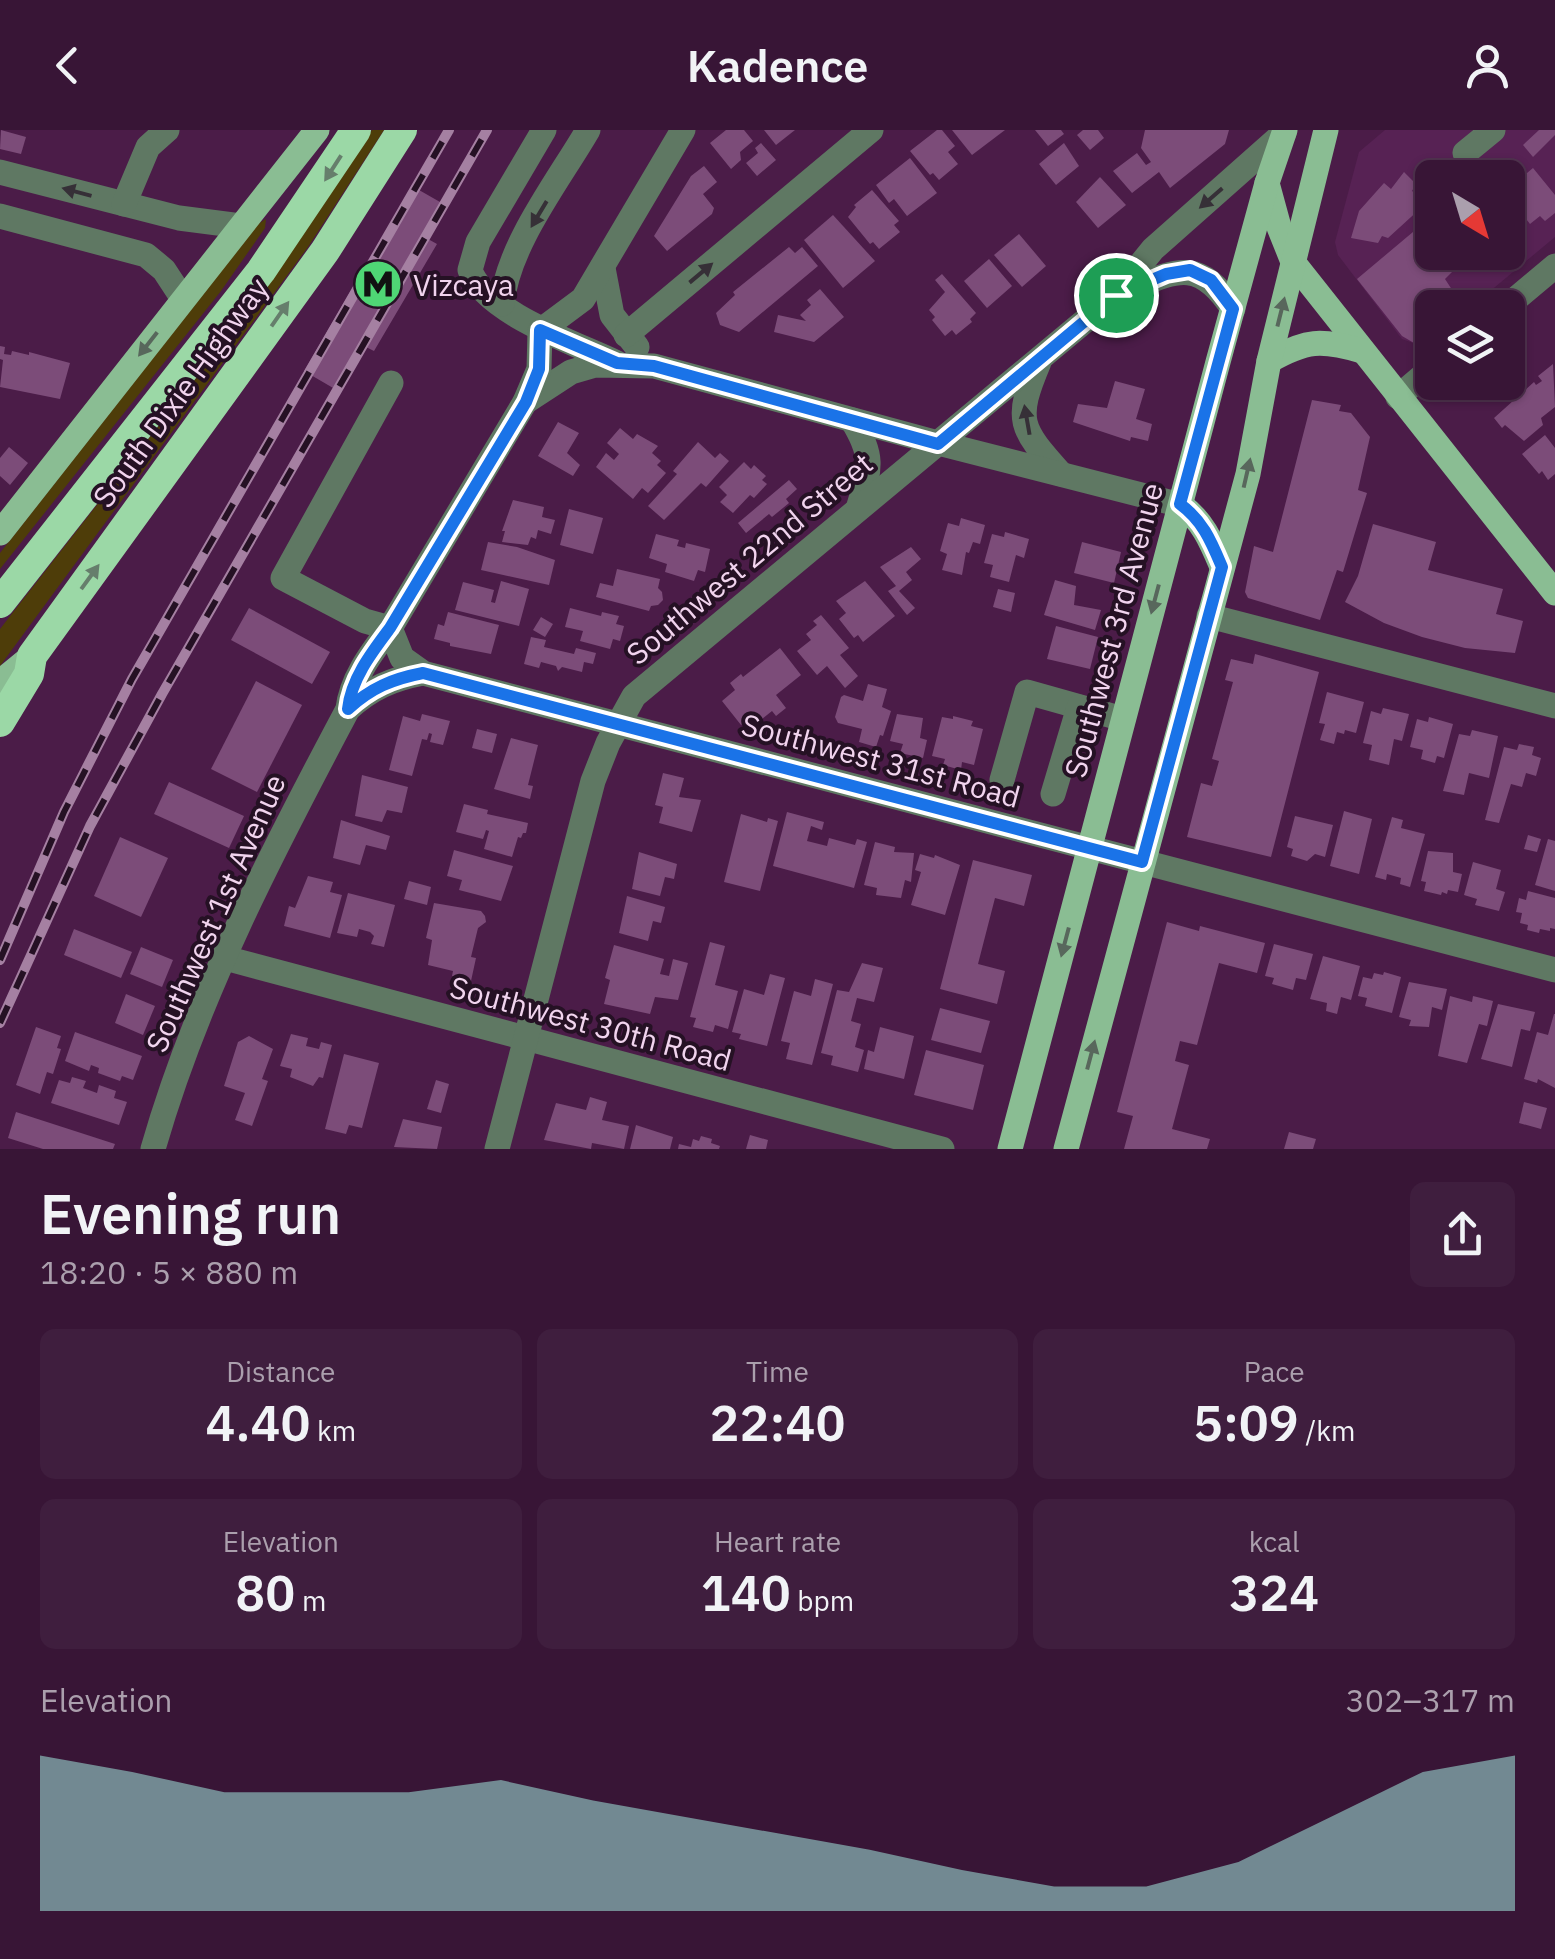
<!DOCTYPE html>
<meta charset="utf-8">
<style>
:root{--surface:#381536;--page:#3f1e3e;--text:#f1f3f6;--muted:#ab9fad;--line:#523451;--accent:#8bbbb9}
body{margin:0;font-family:"IBM Plex Sans",sans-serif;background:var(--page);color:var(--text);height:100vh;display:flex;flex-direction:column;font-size:38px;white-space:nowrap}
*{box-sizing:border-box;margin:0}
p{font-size:32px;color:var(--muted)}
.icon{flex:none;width:55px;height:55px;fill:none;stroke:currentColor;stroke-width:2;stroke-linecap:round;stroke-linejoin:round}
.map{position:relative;height:1019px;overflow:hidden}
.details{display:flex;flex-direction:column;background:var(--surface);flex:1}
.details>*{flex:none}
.needle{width:65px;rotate:142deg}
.controls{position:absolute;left:1415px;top:30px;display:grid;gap:20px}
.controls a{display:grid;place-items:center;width:110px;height:110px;border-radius:15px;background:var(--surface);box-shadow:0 2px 8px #0004,0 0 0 2px var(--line);font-size:50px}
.pin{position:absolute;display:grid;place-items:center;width:85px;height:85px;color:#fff;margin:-42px;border:5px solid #fff;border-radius:50%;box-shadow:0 2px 10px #0007}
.round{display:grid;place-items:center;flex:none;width:105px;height:105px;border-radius:15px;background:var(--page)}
.head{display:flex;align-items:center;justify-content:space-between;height:170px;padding:0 40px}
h1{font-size:55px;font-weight:600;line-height:75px}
.stats{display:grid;grid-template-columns:repeat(3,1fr);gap:15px;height:170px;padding:10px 40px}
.stats div{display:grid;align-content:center;border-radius:15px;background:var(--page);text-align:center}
.stats b{font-size:50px;font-weight:600}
.stats small{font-size:28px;font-weight:400}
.stats p{font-size:28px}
.chart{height:280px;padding:20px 40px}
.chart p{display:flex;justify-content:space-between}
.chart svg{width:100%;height:180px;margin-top:10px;fill:var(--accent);opacity:.7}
header{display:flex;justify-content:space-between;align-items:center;height:130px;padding:0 40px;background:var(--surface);font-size:45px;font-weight:600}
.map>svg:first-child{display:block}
</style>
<header><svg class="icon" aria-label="back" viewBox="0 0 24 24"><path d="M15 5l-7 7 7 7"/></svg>Kadence<svg class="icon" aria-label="person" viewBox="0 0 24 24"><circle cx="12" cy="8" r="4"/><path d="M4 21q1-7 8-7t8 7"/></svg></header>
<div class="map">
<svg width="1555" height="1019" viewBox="0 0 1555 1019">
<rect width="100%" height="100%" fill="#4b1c48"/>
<path fill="#572254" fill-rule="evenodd" d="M1385,0H1555V107L1471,177L1432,178V209L1419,215L1402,209L1338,125L1335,112L1359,22ZM1432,48H1508V122H1432Z"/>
<g fill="#4e3d09">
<polygon points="372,0 384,0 308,117 0,536 0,499 261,165"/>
<polygon points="266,89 265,98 221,161 0,439 0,423 258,94"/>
</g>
<g fill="#7c4c79">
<polygon points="1,0 26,7 21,24 0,19"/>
<polygon points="726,0 744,0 753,11 740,22 741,30 731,39 710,13"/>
<polygon points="764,0 795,0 776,15"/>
<polygon points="937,0 942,0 955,16 948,22 958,34 939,50 933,43 930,45 910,21"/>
<polygon points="952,0 1005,0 972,25"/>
<polygon points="1035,0 1061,0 1064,4 1048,16"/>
<polygon points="1083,0 1098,0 1104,8 1090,20 1077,5"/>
<polygon points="1145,0 1229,0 1225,14 1170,58 1159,42 1132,63 1113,41 1137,23 1146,35 1151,32 1141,18"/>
<polygon points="1539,0 1555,0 1555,5 1533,27 1523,15"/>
<polygon points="761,13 776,30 757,46 746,33 758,23 755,18"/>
<polygon points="1064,13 1079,36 1056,55 1039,34"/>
<polygon points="910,28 937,63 907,86 894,69 889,73 876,55"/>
<polygon points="704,36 717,52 703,64 714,78 712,84 667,121 654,106 691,46"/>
<polygon points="1533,38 1555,65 1555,83 1545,91 1540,86 1530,94 1508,66 1508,59"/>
<polygon points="1404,42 1416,54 1412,61 1422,68 1422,77 1388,108 1382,106 1378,113 1351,108 1359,81 1384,53 1391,59"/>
<polygon points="1100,47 1126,75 1098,98 1076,72"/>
<polygon points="412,56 447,76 428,109 437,114 374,221 366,217 340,262 304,241"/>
<polygon points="872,60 899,91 894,95 900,102 879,119 873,112 870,114 848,87 856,77 854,75"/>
<polygon points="833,85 875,131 843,158 804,110"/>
<polygon points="1432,86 1432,122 1462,122 1466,128 1445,149 1464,178 1432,178 1432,208 1426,213 1414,213 1402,206 1357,149"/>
<polygon points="1019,104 1046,136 1022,157 994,125"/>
<polygon points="789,117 795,123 802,117 818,136 739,202 720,195 716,183 735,165 733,162"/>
<polygon points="989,129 1012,156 987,178 964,151"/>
<polygon points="942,144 976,183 970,189 972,192 956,205 952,200 945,206 932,190 935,187 929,180 945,162 935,150"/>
<polygon points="820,159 844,187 814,212 774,202 778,185 806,191 800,185 811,175 807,170"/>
<polygon points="0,216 5,217 4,224 11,225 12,221 29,225 29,222 70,233 60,269 0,257 3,230 0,229"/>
<polygon points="1553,234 1555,277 1541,288 1543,295 1524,311 1505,295 1502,298 1494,288 1534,252 1536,255 1542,251 1538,246"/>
<polygon points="1115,251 1145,259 1136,289 1152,294 1148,311 1131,307 1130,311 1073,292 1078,274 1107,278"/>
<polygon points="1312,270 1341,275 1339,281 1351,283 1370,307 1358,360 1367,363 1343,442 1337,440 1320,490 1248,468 1245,462 1254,416 1273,422"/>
<polygon points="558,292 579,303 567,323 580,335 573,346 538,326"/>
<polygon points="620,298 633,309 637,304 658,316 652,323 661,331 657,335 666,343 648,363 642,358 633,369 596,337 606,323 614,330 619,324 607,313"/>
<polygon points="1545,305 1555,318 1555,344 1548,350 1542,341 1539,344 1522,324"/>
<polygon points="698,312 715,328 720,323 729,331 706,357 701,353 664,390 648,376 677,344 673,341"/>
<polygon points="9,317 28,333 10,355 0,346 0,328"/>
<polygon points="744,332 751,339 754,335 766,346 762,350 767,354 754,368 750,365 733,383 720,372 727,365 719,357"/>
<polygon points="789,350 797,359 786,369 789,373 772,387 769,384 746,403 738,393"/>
<polygon points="513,370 544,377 542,387 555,390 551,404 538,400 536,409 531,407 528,415 502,412 505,401 502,401"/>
<polygon points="569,379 603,388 593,424 560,415"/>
<polygon points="961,388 985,395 980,414 973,412 969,423 966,422 962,445 942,440 947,424 940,421 948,393 959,396"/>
<polygon points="1373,394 1436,412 1428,440 1503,459 1496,484 1523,491 1515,523 1465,518 1422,507 1384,493 1345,472 1358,446"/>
<polygon points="1005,402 1029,409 1024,428 1016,425 1009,452 990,447 993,435 984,433 992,404 1004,407"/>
<polygon points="656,404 679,410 677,416 685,418 686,413 710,419 705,442 698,440 694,451 665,442 667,434 649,428"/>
<polygon points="488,412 517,417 555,430 549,455 481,440"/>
<polygon points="1082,412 1121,422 1114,453 1074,443"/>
<polygon points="911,417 921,429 906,442 912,450 899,461 915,478 907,485 888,461 896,456 880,437"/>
<polygon points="617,439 660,449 658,458 662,462 663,470 658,475 651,476 649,481 596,467 600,453 613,456"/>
<polygon points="1055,450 1076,456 1074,475 1101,480 1095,500 1044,485"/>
<polygon points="501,451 529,459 519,496 455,480 463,452 494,460 491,472 495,473"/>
<polygon points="865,451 895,486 863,512 858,505 854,508 839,489 846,483 836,471"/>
<polygon points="998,459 1015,463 1011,482 993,477"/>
<polygon points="249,478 330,522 312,554 231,510"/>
<polygon points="570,478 601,486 602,482 619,486 616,494 624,496 620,511 613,509 610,519 580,511 583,501 565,497"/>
<polygon points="448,482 499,495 491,524 450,516 450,513 434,509 438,494 444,496"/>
<polygon points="821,485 849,518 840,525 858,546 845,558 827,536 817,545 797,521 811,510 806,504 817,495 813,491"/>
<polygon points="541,487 553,494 545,507 533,500"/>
<polygon points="1056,496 1098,507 1090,539 1047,529"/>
<polygon points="531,507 546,510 544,517 574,524 576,518 596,523 593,534 584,532 582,542 562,537 558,541 556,536 541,532 539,538 524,534"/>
<polygon points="780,518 801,545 776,565 786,578 776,586 772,581 752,597 747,590 741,595 722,571 735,560 730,553 741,544 743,547"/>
<polygon points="1255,524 1319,542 1271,727 1187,707 1201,653 1212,656 1219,631 1212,629 1233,552 1225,550 1231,529 1253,534"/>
<polygon points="256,551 302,575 257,662 211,639"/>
<polygon points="868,554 887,559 882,577 891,581 883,606 880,605 876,617 859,612 862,599 838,593 835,587 841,567 844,565 863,571"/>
<polygon points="1327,562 1364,572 1356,603 1345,600 1344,604 1337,602 1334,614 1320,610 1325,594 1319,593"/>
<polygon points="1383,578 1409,584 1402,611 1394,609 1389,635 1369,630 1372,615 1363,613 1371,581 1381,584"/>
<polygon points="422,584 450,591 443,615 430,612 432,604 429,603 427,610 422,609 412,646 389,640 403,586 420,591"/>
<polygon points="897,584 923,588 920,608 927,610 923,628 900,623 903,614 890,611"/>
<polygon points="953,586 973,591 971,596 983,599 974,635 962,632 961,640 943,635 945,629 932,626 942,587 953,589"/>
<polygon points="1429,587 1453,594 1444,628 1437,626 1435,633 1421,629 1423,620 1410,617 1417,589 1428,592"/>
<polygon points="477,599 497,604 492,623 472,618"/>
<polygon points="1472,600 1498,606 1489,648 1469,643 1464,665 1443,661 1459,604 1470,606"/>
<polygon points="511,608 538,615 528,655 533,656 530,669 494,659"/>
<polygon points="1519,614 1534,617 1532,625 1541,628 1536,646 1526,643 1522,657 1511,654 1499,693 1485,690 1504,617 1517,620"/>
<polygon points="663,643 684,648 679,667 701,670 692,702 659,693 663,677 655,675"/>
<polygon points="362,645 408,657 402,683 387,680 382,692 355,686"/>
<polygon points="169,652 244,686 229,718 154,684"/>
<polygon points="464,674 488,680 487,684 528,693 526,703 523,703 521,708 518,707 512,727 484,719 489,701 486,700 483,709 456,702"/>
<polygon points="1344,681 1372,689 1359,744 1330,736"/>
<polygon points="787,682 824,692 822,700 811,696 807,711 827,716 829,708 855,715 857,709 867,712 854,758 773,736"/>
<polygon points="741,684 767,692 768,688 778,691 760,761 724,752"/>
<polygon points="1295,686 1333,695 1325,727 1315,724 1307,731 1291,726 1293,719 1287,717"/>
<polygon points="1392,687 1403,690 1401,698 1425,704 1410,757 1400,754 1401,748 1387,744 1386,750 1375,747"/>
<polygon points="341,690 390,706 386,720 366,715 360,735 333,728"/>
<polygon points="1528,705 1541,709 1537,722 1524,719"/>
<polygon points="120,707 168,728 141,787 94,766"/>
<polygon points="1548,709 1555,711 1555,761 1535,755"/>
<polygon points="875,712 895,717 894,722 914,723 911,752 905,750 901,768 876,765 877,758 864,755"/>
<polygon points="454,720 513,736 501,771 459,760 462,750 447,746"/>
<polygon points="1428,721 1453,723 1453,742 1462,744 1458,762 1448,760 1447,764 1442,762 1441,765 1424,761 1426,752 1421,751"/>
<polygon points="639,722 677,734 674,749 665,747 660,766 632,759"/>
<polygon points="920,724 934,728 935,725 960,735 945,785 911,775 921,742 915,740"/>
<polygon points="973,730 1032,745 1024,776 995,768 978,834 1005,841 997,874 940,859"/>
<polygon points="1473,732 1501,740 1496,759 1505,762 1499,781 1475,775 1477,769 1464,765"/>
<polygon points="308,746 333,752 330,762 342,765 330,808 284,796 289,776 295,778"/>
<polygon points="409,751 431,757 427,775 404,769"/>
<polygon points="1528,761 1555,768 1555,799 1550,798 1550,801 1540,799 1539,803 1527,800 1528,795 1520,793 1522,783 1516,782 1519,768 1526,770"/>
<polygon points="348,763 395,775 384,817 371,814 374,806 370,802 359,799 357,807 337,803"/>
<polygon points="627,766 665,777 661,793 653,791 648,811 619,803"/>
<polygon points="434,773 481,781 485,786 486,792 478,798 471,827 476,828 471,851 452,846 453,841 428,835 432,810 426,808"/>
<polygon points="1167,792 1199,801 1200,796 1265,813 1257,843 1219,833 1197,915 1180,911 1175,931 1189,935 1172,999 1210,1009 1207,1019 1124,1019 1133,986 1117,982"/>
<polygon points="74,799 132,822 121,848 64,825"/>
<polygon points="710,812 725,816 715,855 738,861 728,899 715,895 713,902 693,897 696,888 690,887"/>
<polygon points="1274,814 1313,824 1306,850 1296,848 1293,860 1272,854 1274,848 1265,846"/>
<polygon points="614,815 664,829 660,844 669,846 673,829 688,833 678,870 655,867 650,884 604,874 610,850 605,848"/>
<polygon points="141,817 173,830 162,857 130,844"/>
<polygon points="1323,826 1360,836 1351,870 1341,867 1337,884 1326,881 1327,873 1310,869"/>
<polygon points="862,833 883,838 874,872 857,868 851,891 861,894 855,917 864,920 858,942 831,935 833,926 821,923 837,860 849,862"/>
<polygon points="1384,842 1401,847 1392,883 1365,876 1367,868 1358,866 1363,847 1372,849 1374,843 1383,845"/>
<polygon points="770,844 785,848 767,916 739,909 741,904 732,902 744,859 764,865"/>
<polygon points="815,849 833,854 812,935 786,929 790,913 781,911 794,861 811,866"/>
<polygon points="1409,852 1447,859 1442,880 1432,877 1429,897 1409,896 1411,890 1399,887"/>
<polygon points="126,864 155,876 143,905 115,893"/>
<polygon points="1450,866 1472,872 1473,866 1493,871 1487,896 1479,894 1467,933 1438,926"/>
<polygon points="1498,874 1535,882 1530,901 1521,899 1512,937 1481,929"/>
<polygon points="940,878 990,891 981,923 931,910"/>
<polygon points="1554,884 1555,884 1555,958 1538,949 1537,953 1524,949 1537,902 1548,905"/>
<polygon points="36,897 61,906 57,918 61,919 53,944 47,942 40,964 16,955"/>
<polygon points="880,897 914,906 904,949 864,939 868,920 874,922"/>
<polygon points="75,902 142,926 133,950 122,946 120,951 98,943 99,938 91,935 89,941 65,931"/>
<polygon points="291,904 308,908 306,916 319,919 321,912 332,915 323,948 319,947 313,956 290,947 292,939 280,936"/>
<polygon points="249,906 273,919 262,949 268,951 252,996 235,990 245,963 224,956 238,912"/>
<polygon points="926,920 984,935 973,980 914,965"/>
<polygon points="344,924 379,933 362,998 349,995 346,1004 325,999"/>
<polygon points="72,947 86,951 83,958 97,963 99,955 116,961 114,968 127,972 119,995 51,973 59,950 70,953"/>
<polygon points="436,950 449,954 441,983 427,979"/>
<polygon points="590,967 607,972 602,990 629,996 624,1019 592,1013 591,1019 544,1010 556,973 586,980"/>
<polygon points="1524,972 1547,978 1541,999 1519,993"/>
<polygon points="16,982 115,1014 113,1019 43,1019 8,1008"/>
<polygon points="403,989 442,997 437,1019 394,1017"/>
<polygon points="636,995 673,1007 670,1019 630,1019"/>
<polygon points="1289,1002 1316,1009 1313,1019 1284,1019"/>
<polygon points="750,1005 768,1010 766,1019 746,1019"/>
<polygon points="701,1006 712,1009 711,1013 720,1016 719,1019 678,1019 679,1014 691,1017 693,1009 699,1011"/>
</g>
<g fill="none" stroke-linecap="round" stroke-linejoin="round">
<g stroke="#5f7863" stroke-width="25">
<path d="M544,0L478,112L470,140C485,183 578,214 617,233"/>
<polyline points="1465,23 1493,0"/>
<polyline points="0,42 179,88 241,96"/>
<polyline points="124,74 148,17 167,0"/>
<polyline points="0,86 146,125 164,140 183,169"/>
<polyline points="603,138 612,185 637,217"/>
<path d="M1121,163C1173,142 1197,124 1233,179"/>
<path d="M502,174C507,116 559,50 588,0"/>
<polyline points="1505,178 1555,136"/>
<polyline points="540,201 583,169 683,0"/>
<polyline points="626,205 871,0"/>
<path d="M1039,232C1014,291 1020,298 1061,344"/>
<polyline points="1398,267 1432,238"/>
<polyline points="525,272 571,242 595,235 654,236 938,313 1181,375"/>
<path d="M852,290C875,327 870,339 858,379"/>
<polyline points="1209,486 1555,576"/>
<polyline points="390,498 402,528 423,543 1555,840"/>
<polyline points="390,498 365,491 283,448 391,253"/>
<path d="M348,579C351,549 372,522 390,498L525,272L539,239L540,201"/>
<polyline points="1002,650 1027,562 1123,589"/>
<polyline points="1053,664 1079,577"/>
<polyline points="225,828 942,1019"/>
<path d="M153,1019C197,865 273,720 348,579C371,558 392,549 423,543"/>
<polyline points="497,1019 593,651 608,613 634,566 1116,165 1153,119 1284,3"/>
</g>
<g stroke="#8abd93" stroke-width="25">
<polyline points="1267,53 1279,97 1293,132 1555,463"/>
<path d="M1269,231C1306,210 1321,209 1362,221"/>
<path d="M1181,375C1203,391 1211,411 1222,437"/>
<polyline points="0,403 317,0"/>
<polyline points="0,552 32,526"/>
<polyline points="1010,1019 1218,232 1267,53 1285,0"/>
<polyline points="1066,1019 1248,344 1269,231 1326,0"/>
</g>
<g stroke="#9bd8a6" stroke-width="30">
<polyline points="0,473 261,141 356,0"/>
<polyline points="0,592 29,544 32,526 325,121 402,0"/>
</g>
<g stroke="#a580a2" stroke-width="10">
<g id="rail">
<polyline points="0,830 64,682 132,549 449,0"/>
<polyline points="0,893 90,696 162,564 487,0"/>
</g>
</g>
<use href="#rail" stroke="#251124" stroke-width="6" stroke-dasharray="19" stroke-linecap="butt"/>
</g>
<defs><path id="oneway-solid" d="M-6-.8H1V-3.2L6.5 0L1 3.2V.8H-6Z" transform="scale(2.5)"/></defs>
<g fill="#667e6c">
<use href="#oneway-solid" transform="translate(333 38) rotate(123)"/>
<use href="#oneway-solid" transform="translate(280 184) rotate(-55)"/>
<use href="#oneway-solid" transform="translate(90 447) rotate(-54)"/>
</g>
<g fill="#363037">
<use href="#oneway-solid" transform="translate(77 62) rotate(-165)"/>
<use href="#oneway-solid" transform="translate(1211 68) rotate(139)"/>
<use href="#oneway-solid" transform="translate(539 84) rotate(121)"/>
<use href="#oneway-solid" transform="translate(701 143) rotate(-40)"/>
<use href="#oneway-solid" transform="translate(1027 290) rotate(-100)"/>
</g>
<g fill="#58675c">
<use href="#oneway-solid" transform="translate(1281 182) rotate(-76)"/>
<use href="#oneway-solid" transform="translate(148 214) rotate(128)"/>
<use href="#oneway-solid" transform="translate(1247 343) rotate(-77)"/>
<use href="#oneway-solid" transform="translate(1155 469) rotate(105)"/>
<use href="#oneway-solid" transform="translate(1065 812) rotate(105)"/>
<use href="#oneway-solid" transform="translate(1091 925) rotate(-75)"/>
</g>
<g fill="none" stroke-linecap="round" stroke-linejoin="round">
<g stroke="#fff" stroke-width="20">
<path id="route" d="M1190,140L1211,150L1233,179L1180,374C1203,391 1211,411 1222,437L1142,732L423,543C392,549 371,558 348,579C351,549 372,522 390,498L526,272L539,239L540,200L617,233L654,236L938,314L1116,165L1166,144Z"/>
</g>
<use href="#route" stroke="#1a73e8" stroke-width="12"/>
</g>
<defs>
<g id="metro-disc" transform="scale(2.5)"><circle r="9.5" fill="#4fd675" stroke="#251124"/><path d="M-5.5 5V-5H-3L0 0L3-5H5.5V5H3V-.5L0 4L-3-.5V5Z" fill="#111"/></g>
</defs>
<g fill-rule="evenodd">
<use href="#metro-disc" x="378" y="154"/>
</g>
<g text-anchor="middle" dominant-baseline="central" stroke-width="8" stroke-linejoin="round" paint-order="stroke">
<g font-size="30" fill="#f1d4ee" stroke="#251124" text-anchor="start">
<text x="413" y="154">Vizcaya</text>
</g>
<g font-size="30" fill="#f1d4ee" stroke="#251124">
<text transform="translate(180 262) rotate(-54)">South Dixie Highway</text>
<text transform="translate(749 428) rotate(-40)">Southwest 22nd Street</text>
<text transform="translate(1113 500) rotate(-75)">Southwest 3rd Avenue</text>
<text transform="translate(881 630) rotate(15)">Southwest 31st Road</text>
<text transform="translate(215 783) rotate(-66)">Southwest 1st Avenue</text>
<text transform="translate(591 893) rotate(15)">Southwest 30th Road</text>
</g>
</g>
</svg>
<div class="controls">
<a><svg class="needle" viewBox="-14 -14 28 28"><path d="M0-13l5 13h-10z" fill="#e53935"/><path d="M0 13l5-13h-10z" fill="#ab9fad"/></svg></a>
<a><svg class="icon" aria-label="layers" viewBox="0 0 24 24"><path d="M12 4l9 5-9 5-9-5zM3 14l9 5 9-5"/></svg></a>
</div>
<div class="pin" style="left:1116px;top:165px;background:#1e9e55"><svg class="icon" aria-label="arrive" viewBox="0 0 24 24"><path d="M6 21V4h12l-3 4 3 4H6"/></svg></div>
</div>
<section class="details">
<div class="head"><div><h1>Evening run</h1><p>18:20 · 5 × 880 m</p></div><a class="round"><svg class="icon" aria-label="share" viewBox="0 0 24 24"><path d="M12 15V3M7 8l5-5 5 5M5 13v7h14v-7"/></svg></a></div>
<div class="stats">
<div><p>Distance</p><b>4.40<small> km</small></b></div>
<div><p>Time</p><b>22:40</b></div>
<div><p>Pace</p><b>5:09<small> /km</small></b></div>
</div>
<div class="stats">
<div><p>Elevation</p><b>80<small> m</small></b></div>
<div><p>Heart rate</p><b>140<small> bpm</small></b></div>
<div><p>kcal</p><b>324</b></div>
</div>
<div class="chart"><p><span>Elevation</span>302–317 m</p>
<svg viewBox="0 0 160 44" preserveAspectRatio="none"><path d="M0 44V6L10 10L20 15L30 15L40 15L50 12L60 17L70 21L80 25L90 29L100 34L110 38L120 38L130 32L140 21L150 10L160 6V44z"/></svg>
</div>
</section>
